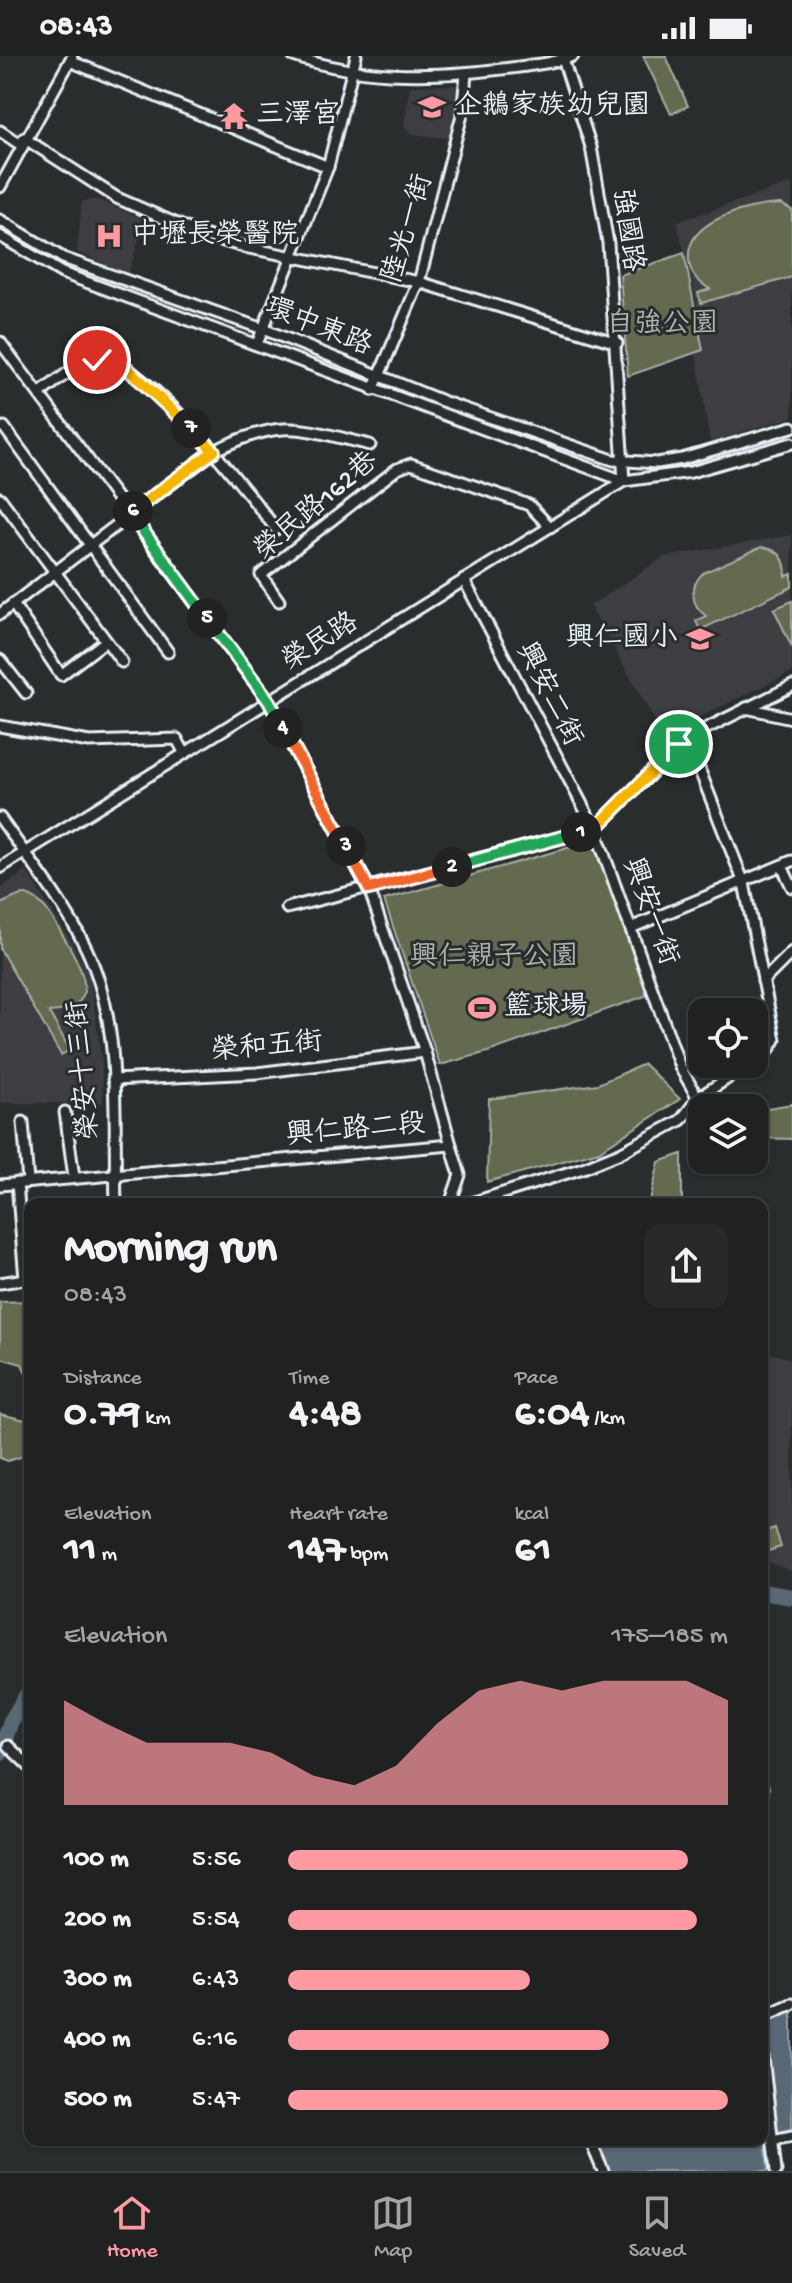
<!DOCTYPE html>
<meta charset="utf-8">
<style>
:root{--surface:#202222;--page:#282a2a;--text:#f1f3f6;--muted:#a2a4a5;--line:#3d3f40;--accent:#ff9aa2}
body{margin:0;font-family:"Gochi Hand","LXGW WenKai TC",sans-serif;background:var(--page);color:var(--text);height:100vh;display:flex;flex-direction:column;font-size:30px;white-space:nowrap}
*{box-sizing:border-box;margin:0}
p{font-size:26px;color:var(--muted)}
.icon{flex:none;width:44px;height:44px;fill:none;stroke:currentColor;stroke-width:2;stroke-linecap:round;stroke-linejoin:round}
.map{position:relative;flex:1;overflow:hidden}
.sheet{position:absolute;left:24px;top:1142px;width:744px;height:948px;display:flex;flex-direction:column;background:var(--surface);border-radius:16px;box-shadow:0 2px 6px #0004,0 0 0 2px var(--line)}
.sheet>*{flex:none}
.tools{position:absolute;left:688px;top:942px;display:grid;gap:16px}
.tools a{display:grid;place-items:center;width:80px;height:80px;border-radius:16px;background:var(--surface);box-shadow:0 2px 6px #0004,0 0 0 2px var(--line);font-size:40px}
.pin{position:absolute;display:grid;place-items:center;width:68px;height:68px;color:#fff;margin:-34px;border:4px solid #fff;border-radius:50%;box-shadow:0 2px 8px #0007}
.km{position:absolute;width:40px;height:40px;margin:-20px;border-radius:50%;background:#222;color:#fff;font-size:22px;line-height:40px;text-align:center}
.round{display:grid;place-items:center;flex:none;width:84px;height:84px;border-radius:16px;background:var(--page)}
.overview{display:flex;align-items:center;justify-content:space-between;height:136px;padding:0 40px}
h1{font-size:44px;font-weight:700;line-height:60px}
.stats{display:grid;grid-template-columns:repeat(3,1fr);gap:12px;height:136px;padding:8px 40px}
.stats div{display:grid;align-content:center}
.stats b{font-size:40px;font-weight:700}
.stats small{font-size:22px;font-weight:400}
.stats p{font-size:22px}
.chart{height:224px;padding:16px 40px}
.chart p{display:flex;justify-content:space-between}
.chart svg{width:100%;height:144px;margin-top:8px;fill:var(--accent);opacity:.7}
ul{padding:0 40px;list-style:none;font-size:26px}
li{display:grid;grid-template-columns:128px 96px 1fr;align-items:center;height:60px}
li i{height:20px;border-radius:10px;background:var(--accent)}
.status{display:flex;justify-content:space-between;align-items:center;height:56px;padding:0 40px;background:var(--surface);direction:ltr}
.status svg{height:22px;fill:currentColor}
.tabs{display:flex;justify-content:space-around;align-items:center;height:112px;border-top:2px solid var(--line);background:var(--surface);font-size:22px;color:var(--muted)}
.tabs a{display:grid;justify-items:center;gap:4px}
.tabs .on{color:var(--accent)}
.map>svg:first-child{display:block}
</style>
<div class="status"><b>08:43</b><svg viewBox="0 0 49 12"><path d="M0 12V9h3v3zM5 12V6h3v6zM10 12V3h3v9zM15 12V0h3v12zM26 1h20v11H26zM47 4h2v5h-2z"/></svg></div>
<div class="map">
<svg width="792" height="2115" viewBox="0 0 792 2115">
<rect width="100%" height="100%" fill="#2a2d2e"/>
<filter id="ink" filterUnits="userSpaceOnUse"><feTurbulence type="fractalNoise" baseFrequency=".0125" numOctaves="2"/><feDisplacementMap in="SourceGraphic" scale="16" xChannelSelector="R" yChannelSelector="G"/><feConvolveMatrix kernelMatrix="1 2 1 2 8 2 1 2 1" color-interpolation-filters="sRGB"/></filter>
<g filter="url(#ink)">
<g fill="#3d3e43">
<polygon points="459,29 454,83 412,78 404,70 410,30"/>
<polygon points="792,127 792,361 710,386 696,297 703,294 696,244 677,166"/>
<polygon points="97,143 145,164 128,218 77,196 82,146"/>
<polygon points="792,479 792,616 663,679 590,550 664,501"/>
<polygon points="26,815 69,881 90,921 102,1007 103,1047 0,1047 0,833"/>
<polygon points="762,1295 792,1303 792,1516 762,1503"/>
</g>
<g fill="#646b50" stroke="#a6aea4" stroke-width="2">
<polygon points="643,0 666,0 688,50 671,58"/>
<path d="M781,148L792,154V221L701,247L698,237L710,233C698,226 690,218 689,204C685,163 750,149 781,148Z"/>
<polygon points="684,197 703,294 628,320 620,219"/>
<path d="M761,491C779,493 786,502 786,520L792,518V531L700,574L696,565L706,560C690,548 689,531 703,517Z"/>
<polygon points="792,545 792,591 774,553"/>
<polygon points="592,785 648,939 488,996 440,1009 384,844"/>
<path d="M23,838C46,844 53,864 65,883C84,915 103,953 49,956L70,994L61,999L0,893V848Z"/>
<polygon points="644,1008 680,1043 599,1095 487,1126 489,1043 598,1028"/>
<polygon points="792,1048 792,1083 754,1082 755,1054"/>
<polygon points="682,1098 682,1148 649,1148 659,1106"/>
<polygon points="30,1245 30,1326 22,1308 0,1302 0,1246"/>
<polygon points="0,1358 30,1365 30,1398 8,1405 0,1402"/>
<polygon points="775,1472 781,1491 765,1496 762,1476"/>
</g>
<polygon fill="#586774" stroke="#929ea9" stroke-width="2" points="792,1950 792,2073 765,2079 768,2115 607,2115 590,2084 762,2084 762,1968"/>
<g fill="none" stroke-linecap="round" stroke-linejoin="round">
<g stroke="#586774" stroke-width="16">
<polyline points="762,1536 792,1541"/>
<polyline points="0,1698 11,1665 30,1634"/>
</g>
<g stroke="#e8f1f8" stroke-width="15">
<g id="minor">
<path d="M293,0C366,25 444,21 519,11C537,8 557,7 573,0"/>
<polyline points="562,0 591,91 608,187 624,425"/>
<polyline points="70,5 328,111"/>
<polyline points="0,75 21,89"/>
<polyline points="24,82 117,142 200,178 244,191 419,226 617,287"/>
<polyline points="0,131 72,1"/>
<polyline points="0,164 63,202 263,273 442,345 613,404 657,407 682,403 792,371"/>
<polyline points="0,180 62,217 624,425"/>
<polyline points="0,286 269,645 369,833 425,996 451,1089 0,1129"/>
<polyline points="257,288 328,111 356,0"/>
<polyline points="373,334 419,226 462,59 466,18"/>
<path d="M40,337C57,326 78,305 99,304C147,303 246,435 276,473"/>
<polyline points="4,371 168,596"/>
<polyline points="0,442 122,606"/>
<polyline points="464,524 595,773 680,1011 698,1042"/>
<polyline points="279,545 261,519 397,413 411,408 529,449 550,471"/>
<polyline points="13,548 61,619 106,585"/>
<path d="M0,558L214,395C283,361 299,372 370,389"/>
<polyline points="0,604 26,637"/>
<polyline points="746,652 792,662"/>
<polyline points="0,670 89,686 177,683 184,696"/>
<polyline points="687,682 744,827 775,984 767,996 754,1005"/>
<path d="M0,762C28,802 60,841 82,884C124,963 113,1061 116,1148"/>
<polyline points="782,810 792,831"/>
<polyline points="0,812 624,425 691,416 792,387"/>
<polyline points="287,852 595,773 687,682 792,630"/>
<polyline points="633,871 792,805"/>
<polyline points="763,925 792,896"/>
<polyline points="113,1024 257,1017 425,996"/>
<polyline points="65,1056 74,1121"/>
<polyline points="23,1066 28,1126"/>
<polyline points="450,1148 460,1119 451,1089"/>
<polyline points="468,1148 583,1112 620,1097 681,1064 698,1042 749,1008"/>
<polyline points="0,1227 25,1223 17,1127"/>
<polyline points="8,1690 30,1711"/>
<polyline points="762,1731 762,1774"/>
<polyline points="762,1961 792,1948"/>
<polyline points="762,1992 776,2115"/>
<polyline points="590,2084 603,2115"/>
<polyline points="773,2084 792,2080"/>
</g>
</g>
<use href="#minor" stroke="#2a2d2e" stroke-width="9"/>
</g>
</g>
<g fill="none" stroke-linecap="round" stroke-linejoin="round" filter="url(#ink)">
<g stroke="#fff" stroke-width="16">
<polyline id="split-1" points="581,776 595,773 679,688"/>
</g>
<g stroke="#fff" stroke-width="16">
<polyline id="split-2" points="452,811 581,776"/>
</g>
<g stroke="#fff" stroke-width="16">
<polyline id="split-3" points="346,790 369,833 452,811"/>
</g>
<g stroke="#fff" stroke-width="16">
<polyline id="split-4" points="283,672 346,790"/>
</g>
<g stroke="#fff" stroke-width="16">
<polyline id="split-5" points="207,562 269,645 283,672"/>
</g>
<g stroke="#fff" stroke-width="16">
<polyline id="split-6" points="133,455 130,457 207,562"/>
</g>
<g stroke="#fff" stroke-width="16">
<polyline id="split-7" points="133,455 214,395 191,372"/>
</g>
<g stroke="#fff" stroke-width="16">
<polyline id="split-8" points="97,304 119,307 127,312 191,372"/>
</g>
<use href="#split-1" stroke="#f5b400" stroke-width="10"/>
<use href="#split-2" stroke="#22a559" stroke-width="10"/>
<use href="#split-3" stroke="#f0652b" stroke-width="10"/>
<use href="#split-4" stroke="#f0652b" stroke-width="10"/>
<use href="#split-5" stroke="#22a559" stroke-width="10"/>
<use href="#split-6" stroke="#22a559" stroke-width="10"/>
<use href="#split-7" stroke="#f5b400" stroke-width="10"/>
<use href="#split-8" stroke="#f5b400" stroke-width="10"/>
</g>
<defs>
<g id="school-bare" transform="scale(2.16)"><path d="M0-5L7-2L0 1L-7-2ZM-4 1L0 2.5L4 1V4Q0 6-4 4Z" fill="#ff9aa2" stroke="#2a2d2e" stroke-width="2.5" paint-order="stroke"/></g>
<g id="temple-bare" transform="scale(2.16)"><path d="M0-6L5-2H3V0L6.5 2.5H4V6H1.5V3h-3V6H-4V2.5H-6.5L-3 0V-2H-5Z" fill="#ff9aa2" stroke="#2a2d2e" stroke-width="2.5" paint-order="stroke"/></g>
<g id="hospital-bare" transform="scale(2.16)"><path d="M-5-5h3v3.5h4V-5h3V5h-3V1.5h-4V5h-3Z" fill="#ff9aa2" stroke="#2a2d2e" stroke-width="2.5" paint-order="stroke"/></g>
<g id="stadium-bare" transform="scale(2.16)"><path d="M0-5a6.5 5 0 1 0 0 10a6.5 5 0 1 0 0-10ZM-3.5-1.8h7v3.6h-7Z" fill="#ff9aa2" stroke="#2a2d2e" stroke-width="2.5" paint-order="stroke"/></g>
</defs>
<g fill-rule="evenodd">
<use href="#school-bare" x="432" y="51"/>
<use href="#temple-bare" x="234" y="60"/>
<use href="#hospital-bare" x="109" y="180"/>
<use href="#school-bare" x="700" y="583"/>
<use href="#stadium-bare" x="482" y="952"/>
</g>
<g text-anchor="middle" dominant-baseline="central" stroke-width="6" stroke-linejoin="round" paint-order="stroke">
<g font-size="28" fill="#e8f1f8" stroke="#2a2d2e" text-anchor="start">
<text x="454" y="51">企鵝家族幼兒園</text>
<text x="256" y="60">三澤宮</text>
<text x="131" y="180">中壢長榮醫院</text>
<text x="678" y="583" text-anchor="end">興仁國小</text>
<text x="504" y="952">籃球場</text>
</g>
<g font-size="28" fill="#e8f1f8" stroke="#2a2d2e">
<text transform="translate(409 173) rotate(-73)">陸光一街</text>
<text transform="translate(626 174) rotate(82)">強國路</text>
<text transform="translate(318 272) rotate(22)">環中東路</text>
<text transform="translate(317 451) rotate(-40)">榮民路162巷</text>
<text transform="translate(321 587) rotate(-32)">榮民路</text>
<text transform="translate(548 639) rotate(63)">興安二街</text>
<text transform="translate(649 856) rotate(70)">興安一街</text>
<text transform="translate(267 992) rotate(-5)">榮和五街</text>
<text transform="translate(85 1014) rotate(-95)">榮安十三街</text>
<text transform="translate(356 1075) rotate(-5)">興仁路二段</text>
</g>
<g font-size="28" fill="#adb5ac" stroke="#2a2d2e">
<text x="662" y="269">自強公園</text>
<text x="494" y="902">興仁親子公園</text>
</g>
</g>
</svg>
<div class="tools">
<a><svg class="icon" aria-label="locate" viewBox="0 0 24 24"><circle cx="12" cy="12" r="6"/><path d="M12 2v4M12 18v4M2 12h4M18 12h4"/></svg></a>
<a><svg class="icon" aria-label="layers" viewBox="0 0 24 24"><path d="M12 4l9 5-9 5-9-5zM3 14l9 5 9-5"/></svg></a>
</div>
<div class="pin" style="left:679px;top:688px;background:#1e9e55"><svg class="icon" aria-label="arrive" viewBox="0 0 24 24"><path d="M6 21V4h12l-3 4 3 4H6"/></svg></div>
<div class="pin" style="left:97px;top:304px;background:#d93025"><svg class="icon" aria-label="check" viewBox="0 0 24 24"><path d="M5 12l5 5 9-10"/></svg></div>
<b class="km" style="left:581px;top:776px">1</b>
<b class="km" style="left:452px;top:811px">2</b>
<b class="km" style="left:346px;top:790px">3</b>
<b class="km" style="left:283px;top:672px">4</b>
<b class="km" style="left:207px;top:562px">5</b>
<b class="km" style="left:133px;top:455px">6</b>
<b class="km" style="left:191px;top:372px">7</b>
<section class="sheet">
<div class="overview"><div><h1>Morning run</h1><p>08:43</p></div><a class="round"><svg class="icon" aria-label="share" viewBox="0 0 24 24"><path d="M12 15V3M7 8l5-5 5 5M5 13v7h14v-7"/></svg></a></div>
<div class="stats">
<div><p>Distance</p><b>0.79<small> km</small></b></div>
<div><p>Time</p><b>4:48</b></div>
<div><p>Pace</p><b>6:04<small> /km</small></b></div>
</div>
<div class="stats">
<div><p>Elevation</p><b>11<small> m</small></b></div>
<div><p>Heart rate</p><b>147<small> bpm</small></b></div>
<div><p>kcal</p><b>61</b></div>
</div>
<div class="chart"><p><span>Elevation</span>175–185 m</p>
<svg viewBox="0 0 160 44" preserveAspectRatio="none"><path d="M0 44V12L10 19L20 25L30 25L40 25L50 28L60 35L70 38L80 32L90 19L100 9L110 6L120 9L130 6L140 6L150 6L160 12V44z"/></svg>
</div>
<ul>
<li><b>100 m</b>5:56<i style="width:91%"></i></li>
<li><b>200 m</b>5:54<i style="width:93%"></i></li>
<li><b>300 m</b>6:43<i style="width:55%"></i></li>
<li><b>400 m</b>6:16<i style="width:73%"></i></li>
<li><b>500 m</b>5:47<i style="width:100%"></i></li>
</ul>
</section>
</div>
<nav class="tabs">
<a class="on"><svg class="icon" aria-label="home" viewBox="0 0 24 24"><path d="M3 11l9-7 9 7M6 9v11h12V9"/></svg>Home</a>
<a><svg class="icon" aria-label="map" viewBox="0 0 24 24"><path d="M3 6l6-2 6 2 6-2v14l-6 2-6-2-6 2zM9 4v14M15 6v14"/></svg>Map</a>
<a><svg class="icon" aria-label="saved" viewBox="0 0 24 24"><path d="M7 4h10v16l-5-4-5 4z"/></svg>Saved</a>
</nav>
